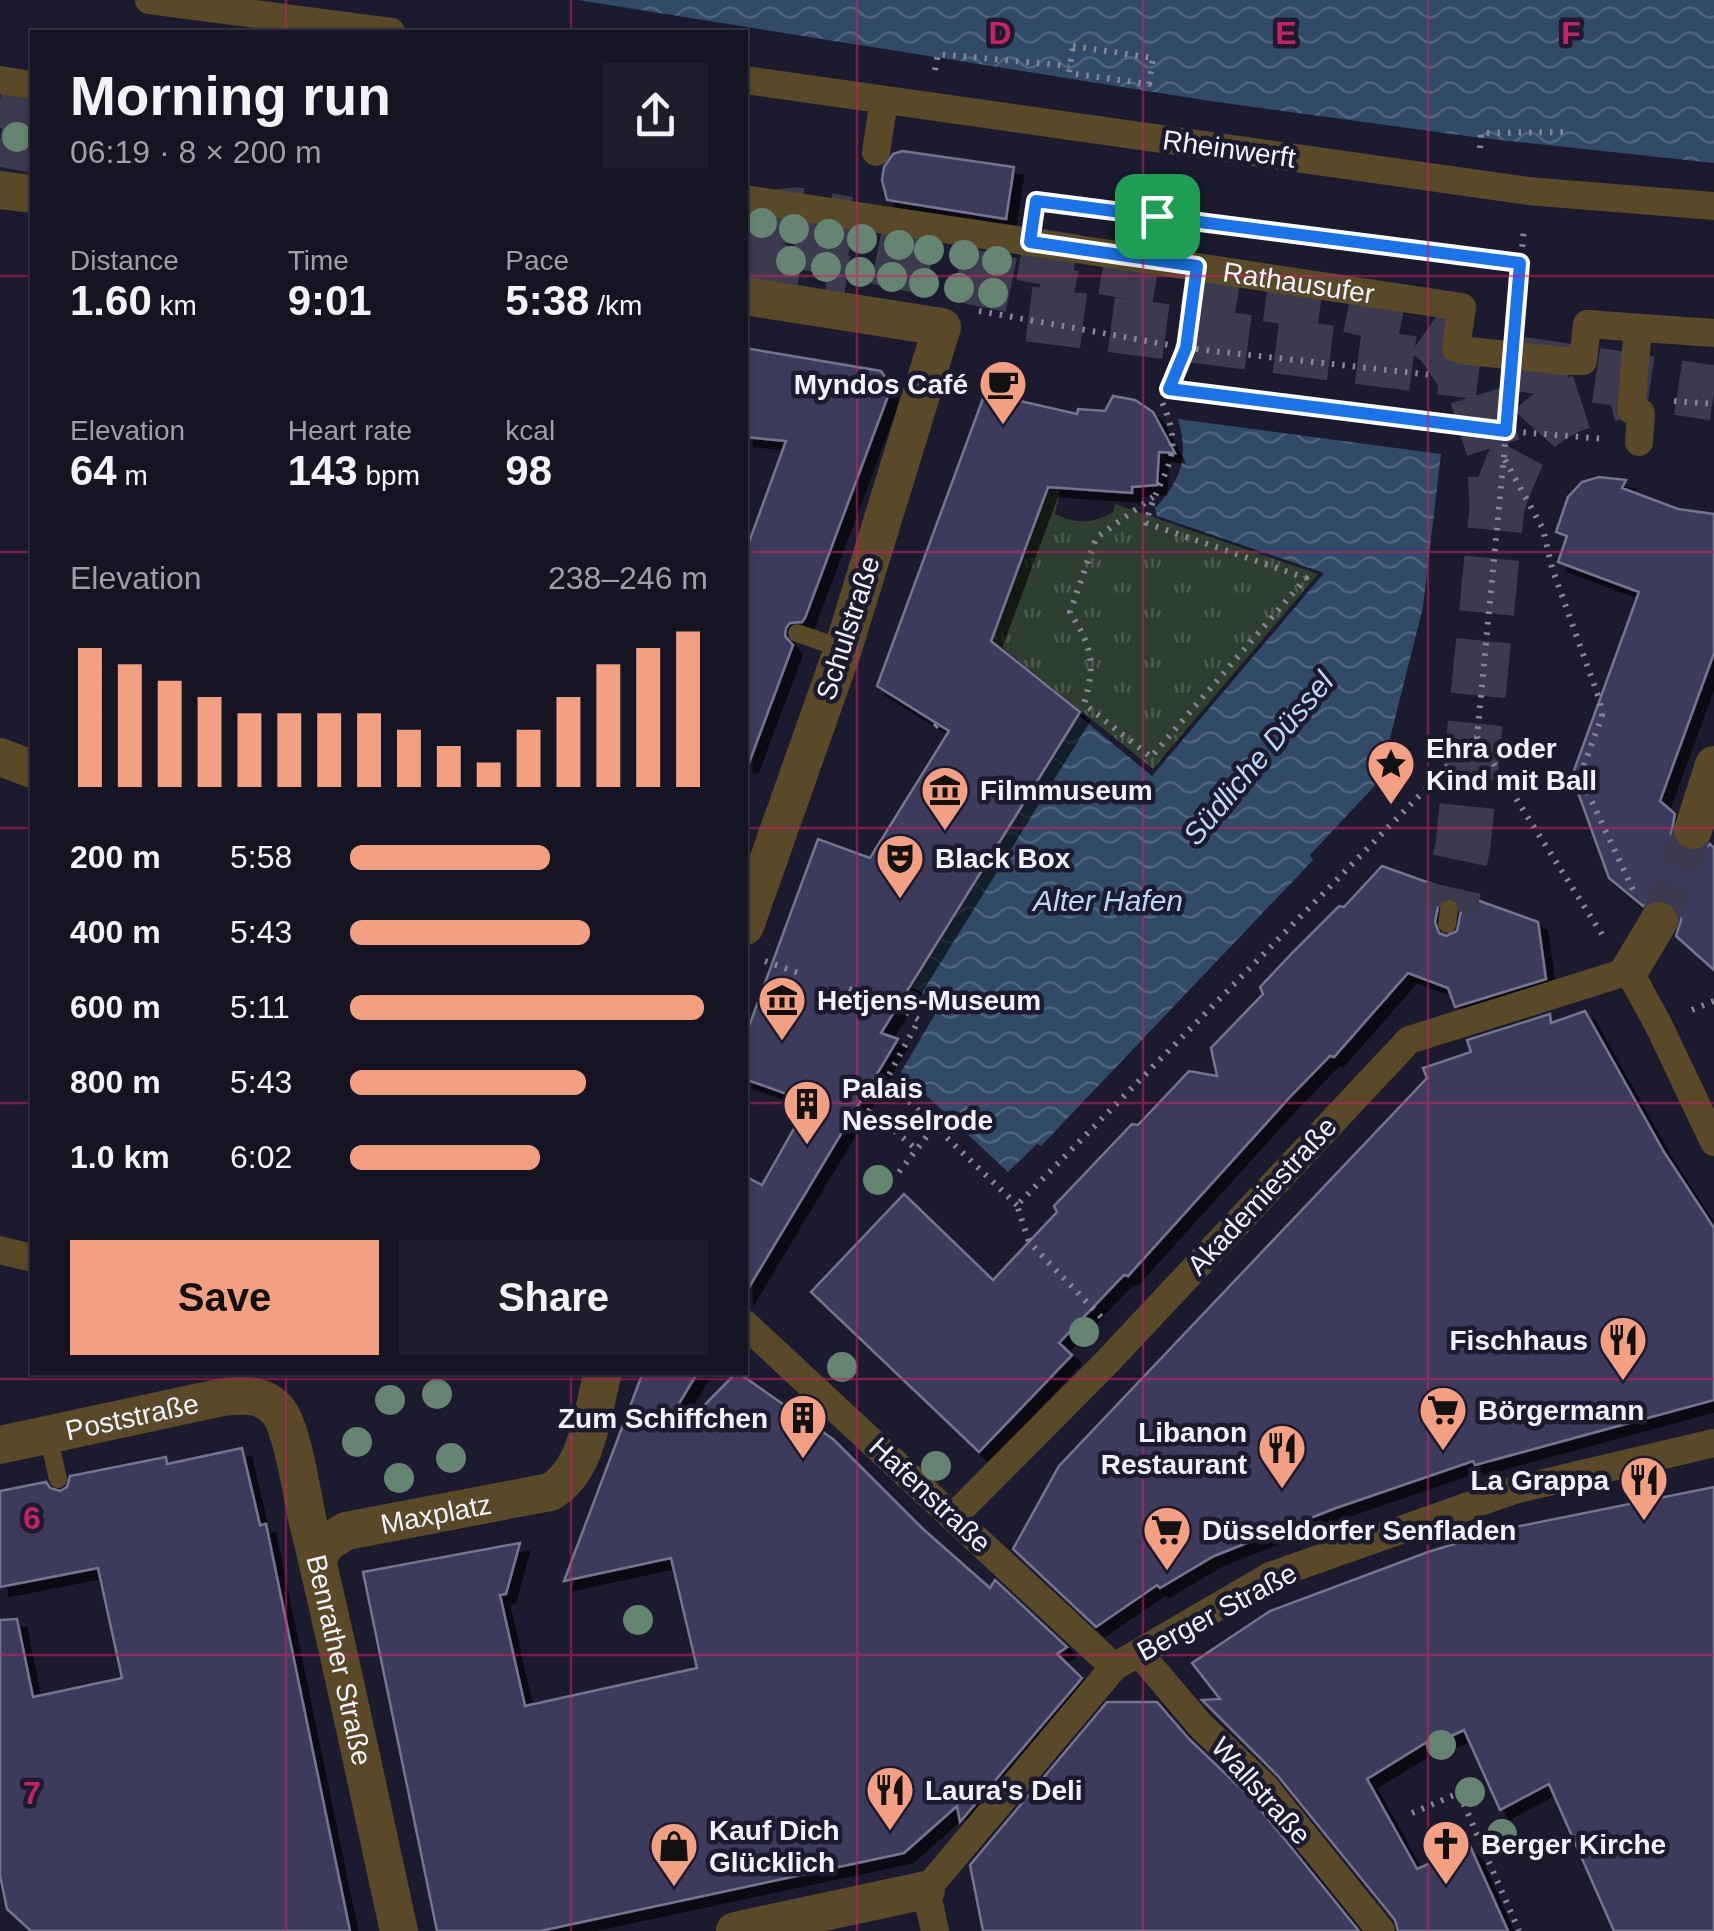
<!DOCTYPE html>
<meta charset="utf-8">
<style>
:root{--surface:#141423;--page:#1d1d2b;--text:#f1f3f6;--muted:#9d9ea6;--line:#333341;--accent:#f39f82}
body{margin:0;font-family:Helvetica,sans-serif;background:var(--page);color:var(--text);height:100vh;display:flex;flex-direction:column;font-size:38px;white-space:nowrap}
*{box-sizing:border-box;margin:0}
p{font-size:32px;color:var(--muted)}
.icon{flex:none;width:55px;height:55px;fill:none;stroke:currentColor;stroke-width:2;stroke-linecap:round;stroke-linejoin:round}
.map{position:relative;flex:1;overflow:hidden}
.side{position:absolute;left:30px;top:30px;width:718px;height:1345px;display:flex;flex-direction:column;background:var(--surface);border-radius:0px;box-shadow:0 2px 8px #0004,0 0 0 2px var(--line)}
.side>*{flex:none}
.pin{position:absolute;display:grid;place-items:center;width:85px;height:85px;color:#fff;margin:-42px;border-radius:20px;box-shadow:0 5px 15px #0006}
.round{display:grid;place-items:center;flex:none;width:105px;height:105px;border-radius:0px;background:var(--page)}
.headline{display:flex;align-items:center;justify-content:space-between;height:170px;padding:0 40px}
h1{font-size:55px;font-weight:700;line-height:75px}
.stats{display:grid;grid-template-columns:repeat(3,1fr);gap:15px;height:170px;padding:10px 40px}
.stats div{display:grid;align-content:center}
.stats b{font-size:42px;font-weight:700}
.stats small{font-size:28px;font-weight:400}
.stats p{font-size:28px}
.chart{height:280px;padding:20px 40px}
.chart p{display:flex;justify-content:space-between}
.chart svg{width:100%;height:180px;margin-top:10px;stroke:var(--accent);stroke-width:6}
.cta{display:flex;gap:20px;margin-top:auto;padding:20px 40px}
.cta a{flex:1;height:115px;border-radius:0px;background:var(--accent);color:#111;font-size:40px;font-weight:700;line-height:115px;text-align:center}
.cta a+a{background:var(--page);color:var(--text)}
ul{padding:0 40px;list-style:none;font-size:32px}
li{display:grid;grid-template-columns:160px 120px 1fr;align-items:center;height:75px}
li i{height:25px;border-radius:12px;background:var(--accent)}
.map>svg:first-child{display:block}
</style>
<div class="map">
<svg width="1714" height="1931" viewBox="0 0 1714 1931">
<defs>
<pattern id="park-tufts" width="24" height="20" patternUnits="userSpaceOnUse" patternTransform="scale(2.5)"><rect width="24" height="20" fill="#2e3f2f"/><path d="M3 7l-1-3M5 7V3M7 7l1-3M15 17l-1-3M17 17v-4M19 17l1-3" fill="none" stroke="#4d5b4e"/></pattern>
<pattern id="water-waves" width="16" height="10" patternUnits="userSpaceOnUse" patternTransform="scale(2.5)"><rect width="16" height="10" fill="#314a67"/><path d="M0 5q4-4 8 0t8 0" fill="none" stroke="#4f657e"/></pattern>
<filter id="shadow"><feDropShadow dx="9" dy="9" stdDeviation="0" flood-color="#0009"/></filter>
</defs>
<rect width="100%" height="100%" fill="#1b1a2f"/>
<path fill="url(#park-tufts)" d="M1052,469L1063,479L1055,514C1075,524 1094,524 1113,512L1115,504L1318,574L1153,769L991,638Z"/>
<g fill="url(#water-waves)">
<polygon points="578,0 1714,0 1714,163 1474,137 1210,101"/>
<path d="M1178,419L1441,454L1423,607L1387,750L1404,765L1396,787L1381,779L1310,855L1313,860L1041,1146L1037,1144L1008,1172L901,1072L941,1004L912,987L1078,715L1152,776L1324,573L1157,516L1155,508C1182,480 1189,456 1178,419Z"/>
</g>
<g fill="#3c3b5c" stroke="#74748e" stroke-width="2.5" fill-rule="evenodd" filter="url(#shadow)">
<polygon points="902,151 1014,167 1006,219 887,200 882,180 884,167 893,154"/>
<polygon points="745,348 881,371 889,383 888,396 805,618 802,622 790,623 786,628 785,636 793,645 749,763 745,763 745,553 786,441 745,437"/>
<polygon points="985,393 1077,414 1078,409 1105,411 1113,396 1135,400 1153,412 1175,453 1159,452 1157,485 1132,487 1132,493 1048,487 991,641 1080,712 881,1033 898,1039 745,1294 745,1176 762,1185 809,1102 745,1079 745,1037 818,839 870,858 949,731 877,686"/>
<polygon points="1599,477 1626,480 1622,488 1678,509 1714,514 1714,653 1660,801 1675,814 1671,834 1677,846 1687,852 1699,852 1710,844 1714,848 1714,970 1676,936 1681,920 1678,909 1671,902 1658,899 1643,906 1609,878 1572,776 1639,592 1558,562 1567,536 1556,532 1568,497 1582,482"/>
<path d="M1382,866L1538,922L1546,979L1455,1007L1448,988L1408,973L1334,1057L1330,1056L1289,1098L1128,1276L1124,1275L1059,1343L1072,1355L979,1452L811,1292L904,1194L993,1280L1057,1212L1054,1206L1132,1124L1138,1125L1189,1071L1217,1076L1211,1048L1263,994L1260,987L1295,950L1339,906L1344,907ZM1450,897L1457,900L1461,911L1457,931L1446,936L1439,933L1435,922L1439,902Z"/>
<polygon points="1585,1011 1664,1152 1714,1228 1714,1400 1475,1465 1473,1461 1336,1508 1214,1556 1160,1588 1157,1585 1096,1627 1013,1549 1059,1466 1427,1078 1423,1068 1471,1052 1467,1040 1550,1014 1551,1023"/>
<polygon points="643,1372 698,1372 672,1415 685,1425 737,1372 833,1439 923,1529 990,1588 995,1580 1067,1647 1057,1654 1082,1678 960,1822 957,1806 904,1853 540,1931 437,1931 363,1572 520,1543 506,1594 500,1595 525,1706 697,1668 671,1558 564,1581"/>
<polygon points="242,1448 260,1525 266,1524 350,1931 31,1931 7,1909 0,1875 0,1620 17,1619 33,1697 122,1678 98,1568 0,1587 0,1491 46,1482 50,1488 60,1491 67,1487 70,1476 166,1457 167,1464"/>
<polygon points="1714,1487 1714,1931 1614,1931 1549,1784 1500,1810 1464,1730 1429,1746 1427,1742 1367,1779 1417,1869 1470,1846 1508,1931 1398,1931 1395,1920 1278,1776 1202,1700 1220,1699 1192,1663 1270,1611 1428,1552 1500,1530"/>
<polygon points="1107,1702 1157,1702 1189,1739 1252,1799 1359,1931 983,1931 970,1865"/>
</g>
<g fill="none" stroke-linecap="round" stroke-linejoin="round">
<polyline stroke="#3b3a4e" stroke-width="38" stroke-dasharray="38 19" stroke-linecap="butt" points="1659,921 1693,830"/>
<g stroke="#3b3a4e" stroke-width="55" stroke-dasharray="55 28" stroke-linecap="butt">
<polyline points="0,100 32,106"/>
<polyline points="0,139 32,145"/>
<polyline points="745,219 798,215 848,224"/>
<polyline points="795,240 1073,298"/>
<polyline points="1021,253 1245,291 1348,305 1409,318 1441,341 1476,392 1494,450 1497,507 1463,846 1449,909"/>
<polyline points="745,266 846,283"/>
<polyline points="1029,314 1479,372"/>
<polyline points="1514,363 1714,393"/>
<path d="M1498,503C1527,421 1542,408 1627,390"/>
</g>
<g stroke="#868696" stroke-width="6" stroke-dasharray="2.5 8" stroke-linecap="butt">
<polygon points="1073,46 1153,58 1149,84 1069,73"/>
<polyline points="935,70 938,54 1069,66"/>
<polyline points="1480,148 1481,133 1569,132"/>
<polyline points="1035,206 1035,201 1520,263"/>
<polyline points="979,311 1186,348 1432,375"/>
<polyline points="1516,320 1524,227"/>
<polyline points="1169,389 1506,431 1605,439"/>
<polyline points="1510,392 1477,737 1603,936"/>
<polyline points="1674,401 1714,404"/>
<polyline points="1505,460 1543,529 1552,568 1600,701 1602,716 1580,776 1634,892"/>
<path d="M1153,497L1096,538L1070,612C1092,648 1096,663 1084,704L1151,757L1306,578L1146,523C1159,471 1188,460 1162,402L1186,348L1192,301"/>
<polyline points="935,727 938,724"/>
<polyline points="765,961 804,975"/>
<polyline points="849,989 895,1005 919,1020 858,1131"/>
<polyline points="1692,1010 1714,1001"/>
<polyline points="894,1087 1017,1205"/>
<polyline points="879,1117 917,1150"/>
<polyline points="899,1172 934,1127"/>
<polyline points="1101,1317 1029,1242 1017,1205 1477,737"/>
<polyline points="1412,1813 1459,1793 1519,1931"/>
</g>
<g stroke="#594928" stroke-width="18">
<polyline points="797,633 843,649"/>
<polyline points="1447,924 1449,909"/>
<polyline points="48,1435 58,1479"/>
</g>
<g stroke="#594928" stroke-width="28">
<polyline points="149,0 391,32"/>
<polyline points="0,80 32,85"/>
<polyline points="745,80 1528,191 1714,206"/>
<polyline points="876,152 884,100"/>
<path id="s1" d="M745,199L1462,307L1456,348L1469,351"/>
<polyline points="1638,328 1631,410 1641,413 1639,442"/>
<polyline points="1565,361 1583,361 1587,324 1714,333"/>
<polyline points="0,1250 32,1258"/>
<polyline points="745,1324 1114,1667"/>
<polyline points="954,1516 1106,1363 1409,1040 1629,971 1658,1024 1714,1142"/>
<polyline points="1139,1653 1201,1726 1265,1787 1381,1931"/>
<polyline points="935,1931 926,1890 1114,1667 1270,1576 1514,1490 1714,1443"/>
</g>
<g stroke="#594928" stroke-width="38">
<polyline points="0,190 32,194"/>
<polyline points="745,296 942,327 843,649 745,926"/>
<polyline points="0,757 32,769"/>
<polyline points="1693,830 1714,765"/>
<polyline points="1629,971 1659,921"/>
<path id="s2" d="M0,1445L223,1397C244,1395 264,1393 279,1412C293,1431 302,1496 308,1522C341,1658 369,1795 399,1931"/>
<path id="s3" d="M317,1558L328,1542L346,1531L550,1492C588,1471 592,1412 603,1372"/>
<polyline points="735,1931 926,1890"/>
</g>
<polyline stroke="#594928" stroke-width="28" points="1469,351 1565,361"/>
</g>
<g fill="#668472">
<circle cx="17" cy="137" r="15"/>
<circle cx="762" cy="223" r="15"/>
<circle cx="794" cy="229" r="15"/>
<circle cx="829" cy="234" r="15"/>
<circle cx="862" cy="239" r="15"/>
<circle cx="899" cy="245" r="15"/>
<circle cx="929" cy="250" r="15"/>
<circle cx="964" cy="255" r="15"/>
<circle cx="791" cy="261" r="15"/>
<circle cx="997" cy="261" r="15"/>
<circle cx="826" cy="267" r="15"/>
<circle cx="860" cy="272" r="15"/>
<circle cx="892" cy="277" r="15"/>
<circle cx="924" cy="283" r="15"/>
<circle cx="959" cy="288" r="15"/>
<circle cx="993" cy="293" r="15"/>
<circle cx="878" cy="1180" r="15"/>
<circle cx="1084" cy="1332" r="15"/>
<circle cx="842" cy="1367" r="15"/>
<circle cx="437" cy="1394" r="15"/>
<circle cx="390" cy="1400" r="15"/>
<circle cx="357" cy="1442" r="15"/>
<circle cx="451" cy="1458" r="15"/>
<circle cx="936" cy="1466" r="15"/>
<circle cx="399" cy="1478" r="15"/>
<circle cx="638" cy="1620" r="15"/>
<circle cx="1441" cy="1745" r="15"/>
<circle cx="1470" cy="1792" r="15"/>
<circle cx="1502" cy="1834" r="15"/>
</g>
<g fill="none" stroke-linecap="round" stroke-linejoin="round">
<g stroke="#fff" stroke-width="20">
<polygon id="route" points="1036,201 1520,263 1506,431 1169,389 1186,348 1197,266 1030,242"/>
</g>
<use href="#route" stroke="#1a73e8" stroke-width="12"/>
</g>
<path fill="none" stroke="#c42363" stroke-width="2.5" stroke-opacity="0.55" d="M286,0V32M571,0V32M857,0V1931M1143,0V1931M1428,0V1931M0,276H32M745,276H1714M0,552H32M745,552H1714M0,828H32M745,828H1714M0,1103H32M745,1103H1714M286,1372V1931M571,1372V1931M0,1379H1714M0,1655H1714"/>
<defs>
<g id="cafe-pin" transform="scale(2.5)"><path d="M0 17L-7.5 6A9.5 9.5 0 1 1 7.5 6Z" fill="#f39f82" stroke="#1b1a2f"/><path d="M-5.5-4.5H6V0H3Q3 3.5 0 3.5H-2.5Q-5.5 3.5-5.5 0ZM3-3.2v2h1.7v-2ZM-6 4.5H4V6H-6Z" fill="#111"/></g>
<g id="sight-pin" transform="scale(2.5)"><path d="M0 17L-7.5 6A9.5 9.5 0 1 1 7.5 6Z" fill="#f39f82" stroke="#1b1a2f"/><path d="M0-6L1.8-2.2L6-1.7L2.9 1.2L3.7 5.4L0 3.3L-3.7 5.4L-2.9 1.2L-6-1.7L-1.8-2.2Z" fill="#111"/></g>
<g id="museum-pin" transform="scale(2.5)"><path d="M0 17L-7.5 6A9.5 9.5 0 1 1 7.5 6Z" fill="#f39f82" stroke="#1b1a2f"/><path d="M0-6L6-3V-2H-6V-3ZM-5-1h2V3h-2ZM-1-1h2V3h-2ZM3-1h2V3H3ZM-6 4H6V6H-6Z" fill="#111"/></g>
<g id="theatre-pin" transform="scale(2.5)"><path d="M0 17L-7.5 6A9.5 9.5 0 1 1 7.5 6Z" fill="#f39f82" stroke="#1b1a2f"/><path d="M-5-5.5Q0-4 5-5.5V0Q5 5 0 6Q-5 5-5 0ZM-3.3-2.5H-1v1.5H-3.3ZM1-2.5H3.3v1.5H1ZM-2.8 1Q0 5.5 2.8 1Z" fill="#111"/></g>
<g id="building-pin" transform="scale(2.5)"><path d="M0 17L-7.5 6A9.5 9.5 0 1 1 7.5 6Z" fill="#f39f82" stroke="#1b1a2f"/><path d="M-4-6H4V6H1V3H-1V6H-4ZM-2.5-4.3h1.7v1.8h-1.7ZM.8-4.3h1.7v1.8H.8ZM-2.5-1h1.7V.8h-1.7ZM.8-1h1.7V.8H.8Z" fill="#111"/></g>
<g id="restaurant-pin" transform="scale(2.5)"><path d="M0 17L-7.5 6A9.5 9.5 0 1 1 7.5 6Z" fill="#f39f82" stroke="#1b1a2f"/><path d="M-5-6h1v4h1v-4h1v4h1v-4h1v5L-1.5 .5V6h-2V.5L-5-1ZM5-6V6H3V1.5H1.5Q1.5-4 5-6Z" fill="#111"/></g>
<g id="supermarket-pin" transform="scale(2.5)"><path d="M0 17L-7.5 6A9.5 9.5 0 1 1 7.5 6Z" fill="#f39f82" stroke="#1b1a2f"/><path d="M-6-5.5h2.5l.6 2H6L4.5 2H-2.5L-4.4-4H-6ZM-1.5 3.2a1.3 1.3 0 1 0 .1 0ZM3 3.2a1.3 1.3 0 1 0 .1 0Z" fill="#111"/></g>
<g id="church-pin" transform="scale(2.5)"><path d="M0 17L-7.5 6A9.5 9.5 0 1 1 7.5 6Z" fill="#f39f82" stroke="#1b1a2f"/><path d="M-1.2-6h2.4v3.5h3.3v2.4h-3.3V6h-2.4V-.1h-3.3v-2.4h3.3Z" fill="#111"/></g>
<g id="shop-pin" transform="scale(2.5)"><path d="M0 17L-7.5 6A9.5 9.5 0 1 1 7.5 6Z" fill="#f39f82" stroke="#1b1a2f"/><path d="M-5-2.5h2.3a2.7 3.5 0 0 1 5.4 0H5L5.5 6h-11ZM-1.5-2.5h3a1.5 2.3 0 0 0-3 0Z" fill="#111"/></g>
</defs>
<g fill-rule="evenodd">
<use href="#cafe-pin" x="1003" y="384"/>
<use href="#sight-pin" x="1391" y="764"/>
<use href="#museum-pin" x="945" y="790"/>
<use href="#theatre-pin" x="900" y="858"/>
<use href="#museum-pin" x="782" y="1000"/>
<use href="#building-pin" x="807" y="1104"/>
<use href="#restaurant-pin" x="1623" y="1340"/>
<use href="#supermarket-pin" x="1443" y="1410"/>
<use href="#building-pin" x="803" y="1418"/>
<use href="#restaurant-pin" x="1282" y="1448"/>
<use href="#restaurant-pin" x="1644" y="1480"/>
<use href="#supermarket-pin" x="1167" y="1530"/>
<use href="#restaurant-pin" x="890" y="1790"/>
<use href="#church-pin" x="1446" y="1844"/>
<use href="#shop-pin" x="674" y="1846"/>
</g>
<g text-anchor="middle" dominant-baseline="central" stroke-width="9" stroke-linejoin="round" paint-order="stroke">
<g font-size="28" fill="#f1f2fe" stroke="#1b1a2f">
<text transform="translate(1229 149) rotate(8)">Rheinwerft</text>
<text stroke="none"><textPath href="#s1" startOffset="560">Rathausufer</textPath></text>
<text transform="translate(848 628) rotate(-72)">Schulstraße</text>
<text transform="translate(1262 1196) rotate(-47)">Akademiestraße</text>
<text stroke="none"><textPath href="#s2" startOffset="135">Poststraße</textPath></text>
<text transform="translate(930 1495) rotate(43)">Hafenstraße</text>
<text stroke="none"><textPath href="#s3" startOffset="132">Maxplatz</textPath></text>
<text transform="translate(1217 1612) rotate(-28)">Berger Straße</text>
<text stroke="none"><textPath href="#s2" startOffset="545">Benrather Straße</textPath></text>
<text transform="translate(1261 1791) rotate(48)">Wallstraße</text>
</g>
<g font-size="28" font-weight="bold" fill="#f1f2fe" stroke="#1b1a2f" text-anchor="start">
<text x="968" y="384" text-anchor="end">Myndos Café</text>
<text x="1426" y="748">Ehra oder<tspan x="1426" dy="32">Kind mit Ball</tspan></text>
<text x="980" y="790">Filmmuseum</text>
<text x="935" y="858">Black Box</text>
<text x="817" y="1000">Hetjens-Museum</text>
<text x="842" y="1088">Palais<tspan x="842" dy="32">Nesselrode</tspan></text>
<text x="1588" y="1340" text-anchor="end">Fischhaus</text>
<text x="1478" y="1410">Börgermann</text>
<text x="768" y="1418" text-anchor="end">Zum Schiffchen</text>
<text x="1247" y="1432" text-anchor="end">Libanon<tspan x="1247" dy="32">Restaurant</tspan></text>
<text x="1609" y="1480" text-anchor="end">La Grappa</text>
<text x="1202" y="1530">Düsseldorfer Senfladen</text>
<text x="925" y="1790">Laura's Deli</text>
<text x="709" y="1830">Kauf Dich<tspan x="709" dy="32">Glücklich</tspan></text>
<text x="1481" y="1844">Berger Kirche</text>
</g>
<g font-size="30" font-style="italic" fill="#bcd7f6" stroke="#1b1a2f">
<text transform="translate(1258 758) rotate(-50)">Südliche Düssel</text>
<text x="1108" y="900">Alter Hafen</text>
</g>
</g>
<g font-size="32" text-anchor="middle" font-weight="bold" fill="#c42363" stroke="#1b1a2f" stroke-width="9" stroke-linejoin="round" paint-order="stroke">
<text x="1000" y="44">D</text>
<text x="1286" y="44">E</text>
<text x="1571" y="44">F</text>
<text x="32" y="1529">6</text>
<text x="32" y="1804">7</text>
</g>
</svg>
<div class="pin" style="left:1157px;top:216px;background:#1e9e55"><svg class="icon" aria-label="arrive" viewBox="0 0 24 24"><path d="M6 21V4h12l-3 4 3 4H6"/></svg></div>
<section class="side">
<div class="headline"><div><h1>Morning run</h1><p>06:19 · 8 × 200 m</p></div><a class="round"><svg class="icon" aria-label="share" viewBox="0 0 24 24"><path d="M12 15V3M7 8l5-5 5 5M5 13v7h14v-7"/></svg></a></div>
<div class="stats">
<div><p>Distance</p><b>1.60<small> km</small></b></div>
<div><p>Time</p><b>9:01</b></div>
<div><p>Pace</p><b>5:38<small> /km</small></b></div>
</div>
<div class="stats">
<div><p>Elevation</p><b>64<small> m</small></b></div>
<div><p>Heart rate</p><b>143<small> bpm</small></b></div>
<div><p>kcal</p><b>98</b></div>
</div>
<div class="chart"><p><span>Elevation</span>238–246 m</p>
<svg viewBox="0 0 160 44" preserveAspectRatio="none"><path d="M5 44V10M15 44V14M25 44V18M35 44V22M45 44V26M55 44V26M65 44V26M75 44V26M85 44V30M95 44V34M105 44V38M115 44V30M125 44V22M135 44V14M145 44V10M155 44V6"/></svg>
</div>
<ul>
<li><b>200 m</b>5:58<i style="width:56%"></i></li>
<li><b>400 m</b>5:43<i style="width:67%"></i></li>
<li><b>600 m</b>5:11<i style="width:99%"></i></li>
<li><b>800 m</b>5:43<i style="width:66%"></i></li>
<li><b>1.0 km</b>6:02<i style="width:53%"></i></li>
</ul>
<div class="cta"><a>Save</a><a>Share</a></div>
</section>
</div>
